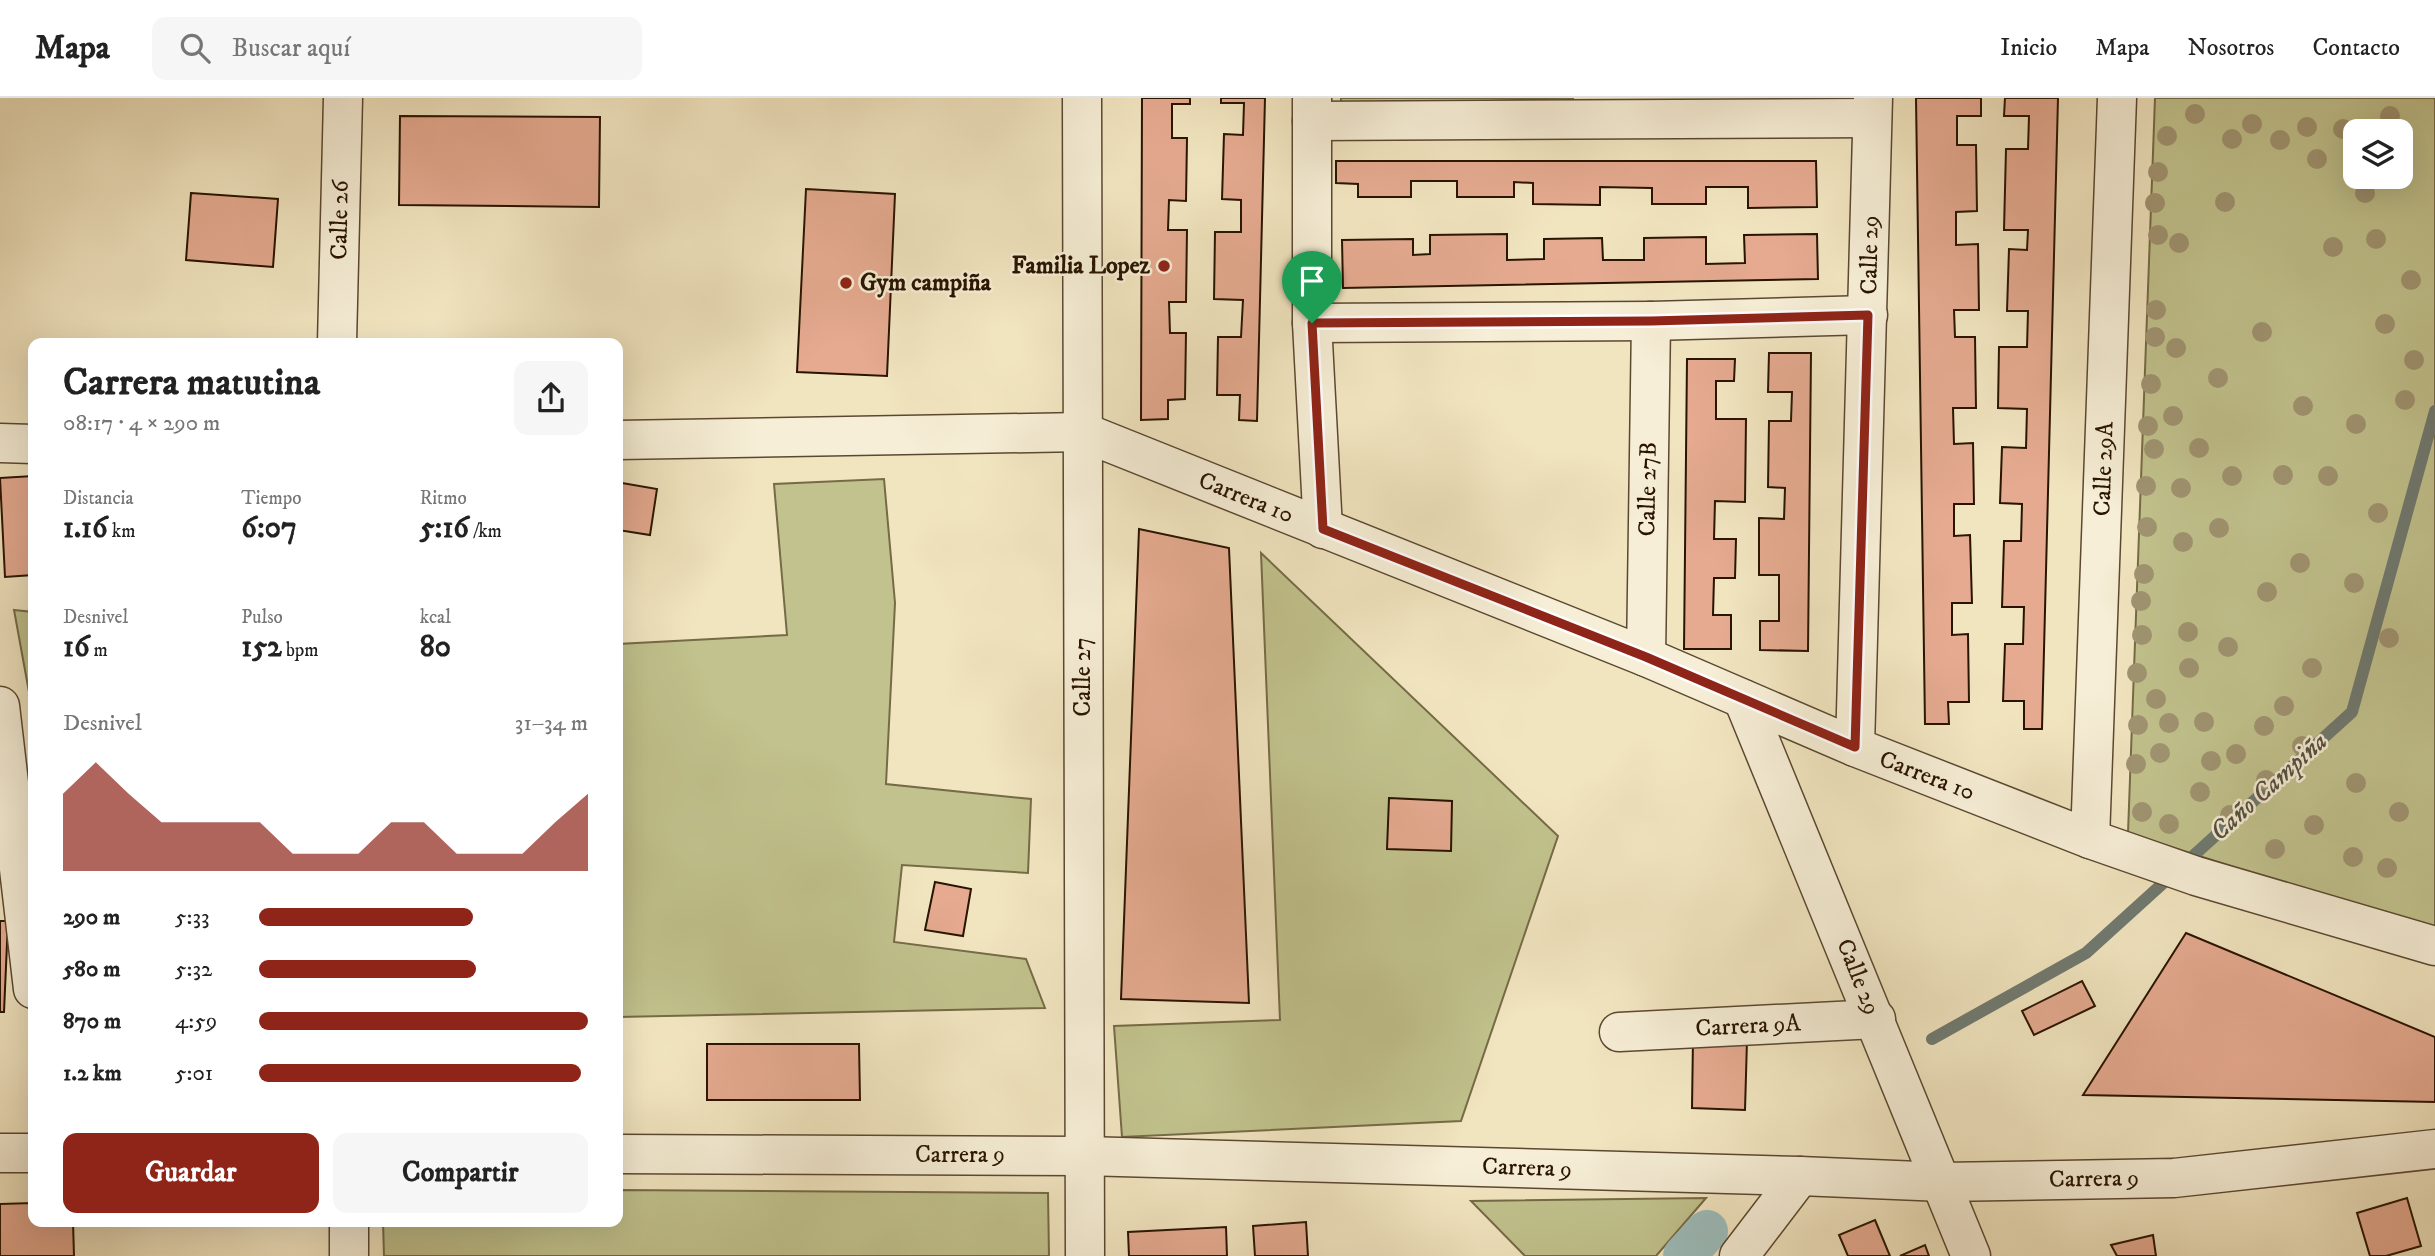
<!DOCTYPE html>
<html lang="es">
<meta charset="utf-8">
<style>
:root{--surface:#fff;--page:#f6f6f6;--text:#222;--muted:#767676;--line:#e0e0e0;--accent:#8f2418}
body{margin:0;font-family:"IM FELL DW Pica",serif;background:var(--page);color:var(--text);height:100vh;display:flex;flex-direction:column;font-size:26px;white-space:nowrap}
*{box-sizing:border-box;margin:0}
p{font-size:23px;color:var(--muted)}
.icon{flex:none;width:38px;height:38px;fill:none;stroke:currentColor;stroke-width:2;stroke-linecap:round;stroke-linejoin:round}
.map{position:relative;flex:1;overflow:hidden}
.details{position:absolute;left:28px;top:240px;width:595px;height:889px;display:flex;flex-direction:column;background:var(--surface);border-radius:14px;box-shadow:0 7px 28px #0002}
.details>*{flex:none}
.buttons{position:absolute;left:2343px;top:21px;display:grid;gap:14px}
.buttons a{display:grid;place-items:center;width:70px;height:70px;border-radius:14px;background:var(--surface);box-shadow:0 7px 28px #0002;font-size:35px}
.pin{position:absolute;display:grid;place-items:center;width:60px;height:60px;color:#fff;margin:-72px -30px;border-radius:50% 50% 50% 0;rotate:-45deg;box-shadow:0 0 7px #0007}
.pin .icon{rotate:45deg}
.round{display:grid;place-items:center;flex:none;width:74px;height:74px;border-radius:14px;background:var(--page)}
.headline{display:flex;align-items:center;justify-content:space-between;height:119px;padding:0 35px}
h1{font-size:38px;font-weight:700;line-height:52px}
.stats{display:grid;grid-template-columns:repeat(3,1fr);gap:10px;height:119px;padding:7px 35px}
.stats div{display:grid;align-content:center}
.stats b{font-size:30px;font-weight:700}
.stats small{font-size:19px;font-weight:400}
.stats p{font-size:19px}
.chart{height:196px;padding:14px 35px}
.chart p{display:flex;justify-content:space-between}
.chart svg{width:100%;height:126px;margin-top:7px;fill:var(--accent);opacity:.7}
.action{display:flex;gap:14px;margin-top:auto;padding:14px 35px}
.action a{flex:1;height:80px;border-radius:14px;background:var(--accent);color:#fff;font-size:28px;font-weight:700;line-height:80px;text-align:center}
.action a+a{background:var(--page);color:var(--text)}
ul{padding:0 35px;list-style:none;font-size:23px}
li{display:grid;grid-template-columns:112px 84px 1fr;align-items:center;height:52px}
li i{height:18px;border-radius:9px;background:var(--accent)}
header{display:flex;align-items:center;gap:42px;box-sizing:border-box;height:98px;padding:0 35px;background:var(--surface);border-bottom:2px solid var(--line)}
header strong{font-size:33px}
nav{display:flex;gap:38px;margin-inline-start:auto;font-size:24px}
.search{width:490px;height:63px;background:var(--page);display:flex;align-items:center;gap:18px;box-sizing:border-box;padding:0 24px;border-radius:14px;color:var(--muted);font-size:26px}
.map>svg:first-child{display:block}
</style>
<header>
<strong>Mapa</strong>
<div class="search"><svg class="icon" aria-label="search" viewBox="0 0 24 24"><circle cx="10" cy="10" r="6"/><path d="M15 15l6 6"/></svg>Buscar aquí</div>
<nav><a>Inicio</a><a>Mapa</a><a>Nosotros</a><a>Contacto</a></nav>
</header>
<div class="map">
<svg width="2435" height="1158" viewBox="0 0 2435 1158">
<rect width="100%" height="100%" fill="#f1e5c0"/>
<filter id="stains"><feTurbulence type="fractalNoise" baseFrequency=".00286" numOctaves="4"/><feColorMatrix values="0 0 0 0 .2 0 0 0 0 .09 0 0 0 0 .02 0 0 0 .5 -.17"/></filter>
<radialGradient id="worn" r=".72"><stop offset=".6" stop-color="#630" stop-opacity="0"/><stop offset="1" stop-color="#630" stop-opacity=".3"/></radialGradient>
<g fill="#c1c28d" stroke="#756b46" stroke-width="2" fill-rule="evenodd">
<polygon points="1341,0 1574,0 1341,8"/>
<path d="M2155,0H2435V834L2128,735ZM2356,33H2401V79H2356Z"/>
<polygon points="884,381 895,505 886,686 1031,701 1028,775 902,767 894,844 1026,861 1045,910 618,919 618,546 787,537 774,386"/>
<polygon points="1261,455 1558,738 1461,1023 1122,1039 1114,928 1280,922"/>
<polygon points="14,512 33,514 33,616"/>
<polygon points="618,1092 1048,1095 1049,1158 384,1158 383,1124 618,1124"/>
<polygon points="1706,1100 1656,1158 1525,1158 1471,1103"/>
</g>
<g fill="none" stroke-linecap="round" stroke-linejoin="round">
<polyline stroke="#6f7970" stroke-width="12" points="1932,941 2086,855 2352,614 2435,313"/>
<polyline stroke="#9dbdbb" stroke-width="42" points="1684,1158 1707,1133"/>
</g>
<g fill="#e5aa90" stroke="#291400" stroke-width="2">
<polygon points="1142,0 1190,0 1190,6 1172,6 1172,40 1187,40 1186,103 1169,102 1168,132 1187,132 1186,204 1169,204 1170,235 1186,235 1185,301 1168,302 1168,321 1141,322"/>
<polygon points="1221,0 1265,0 1257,323 1239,322 1240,297 1217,297 1218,239 1241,239 1243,202 1214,201 1215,134 1241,134 1241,102 1222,101 1224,36 1243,37 1244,5 1221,5"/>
<polygon points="1916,0 1981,0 1981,18 1957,18 1957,47 1976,47 1977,113 1956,114 1956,147 1978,146 1979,212 1954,212 1955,239 1975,239 1976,310 1953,310 1954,346 1973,345 1974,406 1954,406 1954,438 1970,437 1972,505 1952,505 1952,537 1968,536 1969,604 1948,604 1949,626 1925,626"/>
<polygon points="2005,0 2058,0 2042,631 2024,631 2024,603 2003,603 2005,546 2023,546 2024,509 2002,509 2004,443 2021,443 2022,406 2000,405 2002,349 2026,350 2027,311 1998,310 1999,249 2027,249 2028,213 2007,213 2009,151 2027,152 2028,132 2004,132 2006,51 2028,51 2029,18 2004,18"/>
<polygon points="400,18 600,19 599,109 399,107"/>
<polygon points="1336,63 1816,63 1817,109 1748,110 1748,89 1706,89 1706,106 1652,106 1652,90 1600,89 1600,107 1533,106 1533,85 1514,84 1514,99 1457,99 1457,83 1411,83 1411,99 1358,99 1358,86 1336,85"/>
<polygon points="806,91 895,96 887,278 797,274"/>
<polygon points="191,95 278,101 273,169 186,162"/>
<polygon points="1507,136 1507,162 1544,161 1544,141 1602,140 1603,162 1644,162 1644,140 1706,139 1706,166 1745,165 1744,137 1817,136 1818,181 1343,190 1342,142 1413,141 1413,157 1430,156 1430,137"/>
<polygon points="1769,255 1811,255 1808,553 1760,552 1760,523 1779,523 1779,477 1759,477 1759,420 1784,421 1785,390 1768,389 1769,323 1791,323 1792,294 1768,294"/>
<polygon points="1687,261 1735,261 1734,283 1716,283 1716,321 1746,321 1745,404 1715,403 1714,441 1736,441 1735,480 1714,480 1713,517 1731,517 1731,551 1684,551"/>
<polygon points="33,378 33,477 5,479 0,380"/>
<polygon points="622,385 657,391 650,437 618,432"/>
<polygon points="1139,431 1229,450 1249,905 1121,901"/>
<polygon points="1389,700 1452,703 1451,753 1387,751"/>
<polygon points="935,784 971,791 963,838 925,832"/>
<polygon points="0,823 8,823 4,914 0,914"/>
<polygon points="2186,835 2435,939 2435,1004 2083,997"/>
<polygon points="2082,883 2095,908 2034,937 2022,913"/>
<polygon points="1693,941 1747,942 1745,1012 1692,1010"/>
<polygon points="707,946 859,946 860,1002 707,1002"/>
<polygon points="2407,1100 2421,1148 2386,1158 2370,1158 2357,1115"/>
<polygon points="33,1105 33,1124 73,1124 74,1158 0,1158 0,1106"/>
<polygon points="1875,1122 1890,1158 1848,1158 1839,1137"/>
<polygon points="1306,1124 1308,1158 1255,1158 1253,1128"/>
<polygon points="1226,1129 1227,1158 1129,1158 1128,1134"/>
<polygon points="2153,1137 2156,1158 2117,1158 2111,1147"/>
<polygon points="1925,1147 1929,1158 1900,1158"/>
</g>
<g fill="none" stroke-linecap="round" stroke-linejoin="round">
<g stroke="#5b4830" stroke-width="41">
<g id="street">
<polyline points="1082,0 1085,1158"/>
<polyline points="1312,0 1312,225 1323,431"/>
<polyline points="1312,23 1872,20"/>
<polyline points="1312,225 1651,223 1868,217"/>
<polyline points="337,245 343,0"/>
<polyline points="618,342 1083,334 1646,559 1855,649 2090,741 2196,778 2435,848"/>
<polyline points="0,345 33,346"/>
<polyline points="1646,559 1651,223"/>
<polyline points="1743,601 1971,1158"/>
<polyline points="0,608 33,891"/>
<polyline points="1855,649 1873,0"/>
<polyline points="2090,741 2117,0"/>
<polyline points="1619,934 1876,921"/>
<polyline points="0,1055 33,1055"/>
<polyline points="618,1056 1084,1058 1800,1078 1943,1084 2174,1080 2435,1051"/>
<polyline points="349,1124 349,1158"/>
<polyline points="1739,1158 1800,1078"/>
</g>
</g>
<use href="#street" stroke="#f6eed6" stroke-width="38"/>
</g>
<g fill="#a09471">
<circle cx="2195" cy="16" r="10"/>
<circle cx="2390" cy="18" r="10"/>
<circle cx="2252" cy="26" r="10"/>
<circle cx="2307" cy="29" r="10"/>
<circle cx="2343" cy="31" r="10"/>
<circle cx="2167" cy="38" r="10"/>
<circle cx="2232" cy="41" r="10"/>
<circle cx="2280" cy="42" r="10"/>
<circle cx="2317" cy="61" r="10"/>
<circle cx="2158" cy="74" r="10"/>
<circle cx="2365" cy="95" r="10"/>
<circle cx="2225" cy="104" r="10"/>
<circle cx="2155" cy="105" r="10"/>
<circle cx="2158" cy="137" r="10"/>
<circle cx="2376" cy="141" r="10"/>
<circle cx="2179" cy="145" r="10"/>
<circle cx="2333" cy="149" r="10"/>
<circle cx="2411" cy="182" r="10"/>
<circle cx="2156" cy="212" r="10"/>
<circle cx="2385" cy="226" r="10"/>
<circle cx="2262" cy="234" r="10"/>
<circle cx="2155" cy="239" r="10"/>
<circle cx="2176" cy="250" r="10"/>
<circle cx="2414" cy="262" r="10"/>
<circle cx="2218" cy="280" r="10"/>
<circle cx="2151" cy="286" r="10"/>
<circle cx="2405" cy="302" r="10"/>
<circle cx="2303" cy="308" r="10"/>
<circle cx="2173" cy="318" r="10"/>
<circle cx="2356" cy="326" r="10"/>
<circle cx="2148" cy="328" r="10"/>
<circle cx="2199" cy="350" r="10"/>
<circle cx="2154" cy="351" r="10"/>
<circle cx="2283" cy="377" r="10"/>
<circle cx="2232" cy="378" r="10"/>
<circle cx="2328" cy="378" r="10"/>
<circle cx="2146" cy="388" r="10"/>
<circle cx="2181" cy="390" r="10"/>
<circle cx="2378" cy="415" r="10"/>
<circle cx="2147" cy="429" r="10"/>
<circle cx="2219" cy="430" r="10"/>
<circle cx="2183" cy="444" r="10"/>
<circle cx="2300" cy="465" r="10"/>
<circle cx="2144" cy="476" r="10"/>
<circle cx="2354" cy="485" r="10"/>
<circle cx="2267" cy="494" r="10"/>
<circle cx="2141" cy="503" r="10"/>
<circle cx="2188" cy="534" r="10"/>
<circle cx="2142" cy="537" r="10"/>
<circle cx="2389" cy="540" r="10"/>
<circle cx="2228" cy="549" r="10"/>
<circle cx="2189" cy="570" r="10"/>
<circle cx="2312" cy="570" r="10"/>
<circle cx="2137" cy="575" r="10"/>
<circle cx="2156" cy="601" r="10"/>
<circle cx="2284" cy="608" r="10"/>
<circle cx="2204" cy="624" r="10"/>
<circle cx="2169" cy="625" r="10"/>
<circle cx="2138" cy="627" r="10"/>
<circle cx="2264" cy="628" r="10"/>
<circle cx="2302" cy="648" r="10"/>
<circle cx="2160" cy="655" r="10"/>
<circle cx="2236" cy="656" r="10"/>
<circle cx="2211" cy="663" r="10"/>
<circle cx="2136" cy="666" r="10"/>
<circle cx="2266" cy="682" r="10"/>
<circle cx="2356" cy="685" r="10"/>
<circle cx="2200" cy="694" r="10"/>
<circle cx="2142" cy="714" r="10"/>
<circle cx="2399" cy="714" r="10"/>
<circle cx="2230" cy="717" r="10"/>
<circle cx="2169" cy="726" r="10"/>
<circle cx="2314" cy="727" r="10"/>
<circle cx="2275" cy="751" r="10"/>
<circle cx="2353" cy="759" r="10"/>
<circle cx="2387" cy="770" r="10"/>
</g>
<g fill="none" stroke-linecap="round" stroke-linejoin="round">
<g stroke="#fff" stroke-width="14">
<polygon id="route" points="1868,217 1855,649 1646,559 1323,431 1312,225 1651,223"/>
</g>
<use href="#route" stroke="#8f2418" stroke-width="9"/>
</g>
<g fill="#8f2418" stroke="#f6eed6" stroke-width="2.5">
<circle cx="1164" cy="168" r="7"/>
<circle cx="846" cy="185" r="7"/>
</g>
<g text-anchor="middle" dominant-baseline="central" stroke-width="5" stroke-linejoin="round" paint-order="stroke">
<g font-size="24" fill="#291400" stroke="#f6eed6">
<text transform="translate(340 122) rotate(-89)">Calle 26</text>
<text transform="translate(1870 157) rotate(-89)">Calle 29</text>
<text transform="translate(2104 371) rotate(-88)">Calle 29A</text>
<text transform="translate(1648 391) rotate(-89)">Calle 27B</text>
<text transform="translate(1246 400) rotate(22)">Carrera 10</text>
<text transform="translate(1083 579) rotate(-90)">Calle 27</text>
<text transform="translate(1927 678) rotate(21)">Carrera 10</text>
<text transform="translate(1858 879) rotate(68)">Calle 29</text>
<text transform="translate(1748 928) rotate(-3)">Carrera 9A</text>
<text x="960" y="1057">Carrera 9</text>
<text transform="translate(1527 1070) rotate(2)">Carrera 9</text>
<text transform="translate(2094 1081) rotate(-1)">Carrera 9</text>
</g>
<g font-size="24" font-weight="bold" fill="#291400" stroke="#f6eed6" text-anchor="end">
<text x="1150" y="168">Familia Lopez</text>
<text x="860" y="185" text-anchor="start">Gym campiña</text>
</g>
<g font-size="26" font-style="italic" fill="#524f41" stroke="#f6eed6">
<text transform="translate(2269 689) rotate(-42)">Caño Campiña</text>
</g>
</g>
<rect width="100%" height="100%" filter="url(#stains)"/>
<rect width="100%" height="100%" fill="url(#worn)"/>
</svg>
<div class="buttons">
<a><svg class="icon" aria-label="layers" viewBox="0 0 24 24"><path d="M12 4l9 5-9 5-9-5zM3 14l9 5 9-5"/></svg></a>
</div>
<div class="pin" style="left:1312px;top:225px;background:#1e9e55"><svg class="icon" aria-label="arrive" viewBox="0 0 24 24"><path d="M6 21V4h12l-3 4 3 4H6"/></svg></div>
<section class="details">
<div class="headline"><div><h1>Carrera matutina</h1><p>08:17 · 4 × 290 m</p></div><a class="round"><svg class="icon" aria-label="share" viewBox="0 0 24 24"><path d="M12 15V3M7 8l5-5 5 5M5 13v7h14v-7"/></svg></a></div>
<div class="stats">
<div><p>Distancia</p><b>1.16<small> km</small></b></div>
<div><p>Tiempo</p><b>6:07</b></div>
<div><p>Ritmo</p><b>5:16<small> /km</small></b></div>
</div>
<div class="stats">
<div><p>Desnivel</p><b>16<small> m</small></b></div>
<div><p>Pulso</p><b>152<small> bpm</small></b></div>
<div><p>kcal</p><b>80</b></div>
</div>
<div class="chart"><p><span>Desnivel</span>31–34 m</p>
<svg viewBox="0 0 160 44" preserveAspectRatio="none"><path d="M0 44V17L10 6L20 17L30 27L40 27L50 27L60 27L70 38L80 38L90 38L100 27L110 27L120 38L130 38L140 38L150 27L160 17V44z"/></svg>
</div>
<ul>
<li><b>290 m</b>5:33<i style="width:65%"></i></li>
<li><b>580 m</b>5:32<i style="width:66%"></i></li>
<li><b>870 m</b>4:59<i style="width:100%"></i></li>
<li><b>1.2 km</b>5:01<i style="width:98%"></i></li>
</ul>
<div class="action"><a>Guardar</a><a>Compartir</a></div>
</section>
</div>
